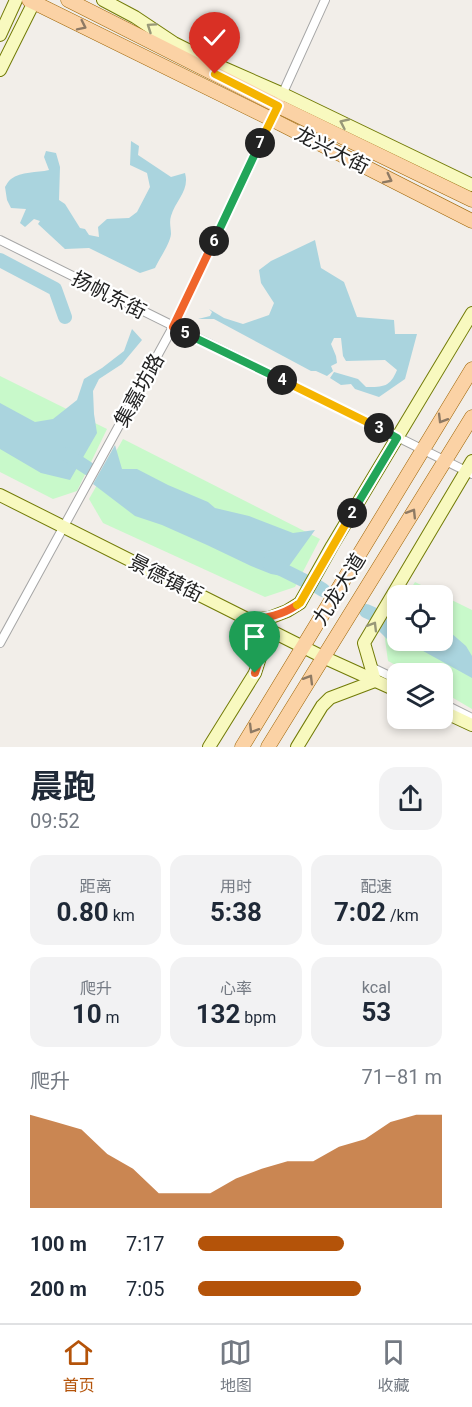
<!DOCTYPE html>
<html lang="zh">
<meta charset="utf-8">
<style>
:root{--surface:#fff;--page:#f2f2f3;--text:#1f2937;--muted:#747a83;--line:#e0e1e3;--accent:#b45309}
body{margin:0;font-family:Roboto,"Noto Sans SC",sans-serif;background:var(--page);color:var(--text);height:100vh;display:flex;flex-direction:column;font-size:22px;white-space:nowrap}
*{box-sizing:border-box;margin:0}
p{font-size:20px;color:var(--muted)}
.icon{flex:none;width:33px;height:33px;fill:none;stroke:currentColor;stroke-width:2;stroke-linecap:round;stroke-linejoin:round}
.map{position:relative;height:747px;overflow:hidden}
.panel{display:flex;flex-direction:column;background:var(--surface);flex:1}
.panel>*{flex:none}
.fabs{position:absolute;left:387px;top:585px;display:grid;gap:12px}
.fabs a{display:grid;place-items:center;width:66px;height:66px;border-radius:12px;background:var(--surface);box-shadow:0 3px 9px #0003;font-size:30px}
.pin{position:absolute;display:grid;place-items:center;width:51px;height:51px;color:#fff;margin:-62px -26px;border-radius:50% 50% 50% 0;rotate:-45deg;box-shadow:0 0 6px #0007}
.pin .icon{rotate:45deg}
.km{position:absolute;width:30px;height:30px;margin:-15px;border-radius:50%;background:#222;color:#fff;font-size:16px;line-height:30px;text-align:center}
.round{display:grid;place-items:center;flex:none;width:63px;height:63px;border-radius:18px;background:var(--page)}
.head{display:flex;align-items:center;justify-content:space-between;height:102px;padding:0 30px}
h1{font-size:33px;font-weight:700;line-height:45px}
.metrics{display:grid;grid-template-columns:repeat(3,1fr);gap:9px;height:102px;padding:6px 30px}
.metrics div{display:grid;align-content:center;border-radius:15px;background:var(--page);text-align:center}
.metrics b{font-size:26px;font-weight:700}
.metrics small{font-size:16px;font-weight:400}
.metrics p{font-size:16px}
.chart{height:168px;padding:12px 30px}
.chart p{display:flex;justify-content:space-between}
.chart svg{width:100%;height:108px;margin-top:6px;fill:var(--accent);opacity:.7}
ul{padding:0 30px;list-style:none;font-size:20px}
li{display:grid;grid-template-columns:96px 72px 1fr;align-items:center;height:45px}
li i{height:15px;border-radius:8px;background:var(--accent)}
.dock{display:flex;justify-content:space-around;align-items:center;height:84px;border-top:2px solid var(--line);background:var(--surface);font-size:16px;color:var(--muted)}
.dock a{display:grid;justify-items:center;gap:3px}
.dock .current{color:var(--accent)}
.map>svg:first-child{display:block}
</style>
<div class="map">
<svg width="472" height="747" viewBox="0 0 472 747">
<rect width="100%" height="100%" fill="#f2eee9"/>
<g fill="#c8f9ca">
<polygon points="0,376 107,429 77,491 53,499 0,472"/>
<polygon points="123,439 320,539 295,587 265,597 103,523 89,499"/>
<polygon points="415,582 472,610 472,709 443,692 442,674 411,673 388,661 384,632 397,610 398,640 442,640 442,596 407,595"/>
</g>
<g fill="#aad4de">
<path d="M131,141L139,146L138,155L171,177L185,173C190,190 176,200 171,216C169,222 171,228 171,234C170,244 159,259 155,268L140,273L89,248L65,249L38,224L40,221L34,219L25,227L20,223L26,209L11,208L7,200L5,187C7,184 8,181 11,179C21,171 37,173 49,170L44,157L46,151L56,153L60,167L59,200L65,204L80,228L85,229L89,235L99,237L98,227L107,219L129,218L137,212L150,187L147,173L130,165Z"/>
<path d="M315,240L321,268L344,282L357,317L394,320L395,334H417L405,379L379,397L355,389L351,384L341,385L330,378L334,372L358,379L366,387C384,387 390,387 397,370L385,360L346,361L343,356L341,338H334L331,344L336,356L337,363L331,366L333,371L327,376L316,371H311L214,319H198L210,316L212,312L209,309L224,318L243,324L269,315L274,303L261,283L259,270L271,261Z"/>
<polygon points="132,329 142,340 122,364 99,379 93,391 94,414 97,433 70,480 41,473 0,449 0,403 35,422 53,419 77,400 84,379 102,368 124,351"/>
<polygon points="115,445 122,469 137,469 168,485 208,502 215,508 249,516 293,533 315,530 282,576 271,574 251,566 207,545 162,525 135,516 93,484"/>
<polygon points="397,601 397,632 392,630 390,635 394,639 389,641 379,631"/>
<polygon points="443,626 466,646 472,656 472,678 405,641 442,640"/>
</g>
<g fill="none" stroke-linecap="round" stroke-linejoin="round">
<g stroke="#aad4de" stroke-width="14">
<polyline points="0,260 55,289 65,317"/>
<polyline points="66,454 89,469"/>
<polyline points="269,563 307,582"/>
<polyline points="315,585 323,590"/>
<polyline points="366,611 375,615"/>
</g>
<g stroke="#a6a6a6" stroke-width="10">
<g id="street">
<polyline points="0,240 472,474"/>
<polyline points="0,643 173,327 247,172 325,0"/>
<polyline points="371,667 398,680"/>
<polyline points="442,703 472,718"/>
</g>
</g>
<g stroke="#727b07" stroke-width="14">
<g id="secondary">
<polyline points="103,0 135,17 174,43 226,69 283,94 472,185"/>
<polyline points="0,35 16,0"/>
<polyline points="0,70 35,0"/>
<polyline points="0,495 323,657 398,691"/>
<polyline points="442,711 472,725"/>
<polyline points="209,747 255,673 263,648 249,620 269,618 287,611 300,603 332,546 472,313"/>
<polyline points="297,747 322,706 330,698 375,681 364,643 472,461"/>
</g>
</g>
<g stroke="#9d6403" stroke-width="15">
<g id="primary">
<polyline points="29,0 271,119 472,221"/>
<polyline points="68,0 278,106 472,200"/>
<polyline points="242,747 472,369"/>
<polyline points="268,747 472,417"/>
</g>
</g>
<use href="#street" stroke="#fff" stroke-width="8"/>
<use href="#secondary" stroke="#f8f9bf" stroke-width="12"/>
<use href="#primary" stroke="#fbd2a5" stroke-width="14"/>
</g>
<defs><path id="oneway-chevron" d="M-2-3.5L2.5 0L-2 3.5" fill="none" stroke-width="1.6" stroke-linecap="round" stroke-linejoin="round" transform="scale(1.5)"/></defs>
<g stroke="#8e7a64">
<use href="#oneway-chevron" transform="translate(82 26) rotate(26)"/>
<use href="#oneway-chevron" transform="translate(388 179) rotate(27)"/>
<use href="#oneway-chevron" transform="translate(442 419) rotate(121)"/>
<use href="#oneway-chevron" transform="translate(412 513) rotate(-58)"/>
<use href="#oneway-chevron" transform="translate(309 679) rotate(-59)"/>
<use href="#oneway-chevron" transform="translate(253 729) rotate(121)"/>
</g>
<g stroke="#989878">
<use href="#oneway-chevron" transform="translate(151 27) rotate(-146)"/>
<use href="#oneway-chevron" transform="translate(344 123) rotate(-155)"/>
<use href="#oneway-chevron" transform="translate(373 626) rotate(-59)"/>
</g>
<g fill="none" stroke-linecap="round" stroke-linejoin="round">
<g stroke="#fff" stroke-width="12">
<path id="split-1" d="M255,673L263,648L249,620C267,618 282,615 297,605"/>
</g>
<g stroke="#fff" stroke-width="12">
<polyline id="split-2" points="297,605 300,603 352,513"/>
</g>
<g stroke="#fff" stroke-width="12">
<polyline id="split-3" points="352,513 397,438 379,428"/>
</g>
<g stroke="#fff" stroke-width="12">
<polyline id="split-4" points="282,380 379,428"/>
</g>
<g stroke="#fff" stroke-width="12">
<polyline id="split-5" points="185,333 282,380"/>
</g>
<g stroke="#fff" stroke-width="12">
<polyline id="split-6" points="185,333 173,327 214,241"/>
</g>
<g stroke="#fff" stroke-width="12">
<polyline id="split-7" points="214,241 260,143"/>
</g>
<g stroke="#fff" stroke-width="12">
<polyline id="split-8" points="215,74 278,106 260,143"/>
</g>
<use href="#split-1" stroke="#f0652b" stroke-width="8"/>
<use href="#split-2" stroke="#f5b400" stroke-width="8"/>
<use href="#split-3" stroke="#22a559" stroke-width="8"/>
<use href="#split-4" stroke="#f5b400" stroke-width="8"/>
<use href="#split-5" stroke="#22a559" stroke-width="8"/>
<use href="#split-6" stroke="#f0652b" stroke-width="8"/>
<use href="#split-7" stroke="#22a559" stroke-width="8"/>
<use href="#split-8" stroke="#f5b400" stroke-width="8"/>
</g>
<g text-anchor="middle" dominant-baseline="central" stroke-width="4.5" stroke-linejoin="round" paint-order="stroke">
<g font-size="20" fill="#222" stroke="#fff">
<text transform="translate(332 150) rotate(27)">龙兴大街</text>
<text transform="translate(109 295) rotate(27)">扬帆东街</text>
<text transform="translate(139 390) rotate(-61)">集嘉坊路</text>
<text transform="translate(166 578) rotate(27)">景德镇街</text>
<text transform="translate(339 589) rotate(-58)">九龙大道</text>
</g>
</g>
</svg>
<div class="fabs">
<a><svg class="icon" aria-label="locate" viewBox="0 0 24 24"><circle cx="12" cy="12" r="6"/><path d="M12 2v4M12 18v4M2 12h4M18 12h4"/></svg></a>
<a><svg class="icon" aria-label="layers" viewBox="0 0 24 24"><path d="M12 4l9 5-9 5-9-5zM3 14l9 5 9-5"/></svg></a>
</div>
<div class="pin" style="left:255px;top:673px;background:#1e9e55"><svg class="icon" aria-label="arrive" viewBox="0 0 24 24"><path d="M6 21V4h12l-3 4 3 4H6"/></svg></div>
<div class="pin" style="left:215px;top:74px;background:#d93025"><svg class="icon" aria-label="check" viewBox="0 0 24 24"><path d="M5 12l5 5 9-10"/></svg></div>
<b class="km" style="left:352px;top:513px">2</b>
<b class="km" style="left:379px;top:428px">3</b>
<b class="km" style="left:282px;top:380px">4</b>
<b class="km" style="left:185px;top:333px">5</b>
<b class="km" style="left:214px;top:241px">6</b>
<b class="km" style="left:260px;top:143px">7</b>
</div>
<section class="panel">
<div class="head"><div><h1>晨跑</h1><p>09:52</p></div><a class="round"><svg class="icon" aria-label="share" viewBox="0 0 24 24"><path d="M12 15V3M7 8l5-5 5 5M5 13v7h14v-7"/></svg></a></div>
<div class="metrics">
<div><p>距离</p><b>0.80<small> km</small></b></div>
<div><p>用时</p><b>5:38</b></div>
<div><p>配速</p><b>7:02<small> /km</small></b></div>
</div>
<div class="metrics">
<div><p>爬升</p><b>10<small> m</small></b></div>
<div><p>心率</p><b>132<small> bpm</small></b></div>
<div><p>kcal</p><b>53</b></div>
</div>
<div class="chart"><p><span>爬升</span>71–81 m</p>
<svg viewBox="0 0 160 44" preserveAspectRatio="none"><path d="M0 44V6L10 9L20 12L30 22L40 28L50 38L60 38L70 38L80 32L90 28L100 25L110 25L120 19L130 16L140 9L150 6L160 6V44z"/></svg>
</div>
<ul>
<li><b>100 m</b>7:17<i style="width:60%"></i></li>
<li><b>200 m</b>7:05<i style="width:67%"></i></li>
</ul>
</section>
<nav class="dock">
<a class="current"><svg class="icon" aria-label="home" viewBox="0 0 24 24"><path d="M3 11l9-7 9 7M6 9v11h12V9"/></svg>首页</a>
<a><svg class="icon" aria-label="map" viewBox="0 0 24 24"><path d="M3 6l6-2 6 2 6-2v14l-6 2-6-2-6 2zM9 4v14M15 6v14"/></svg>地图</a>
<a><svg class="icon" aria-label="saved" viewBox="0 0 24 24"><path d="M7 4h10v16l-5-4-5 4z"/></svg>收藏</a>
</nav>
